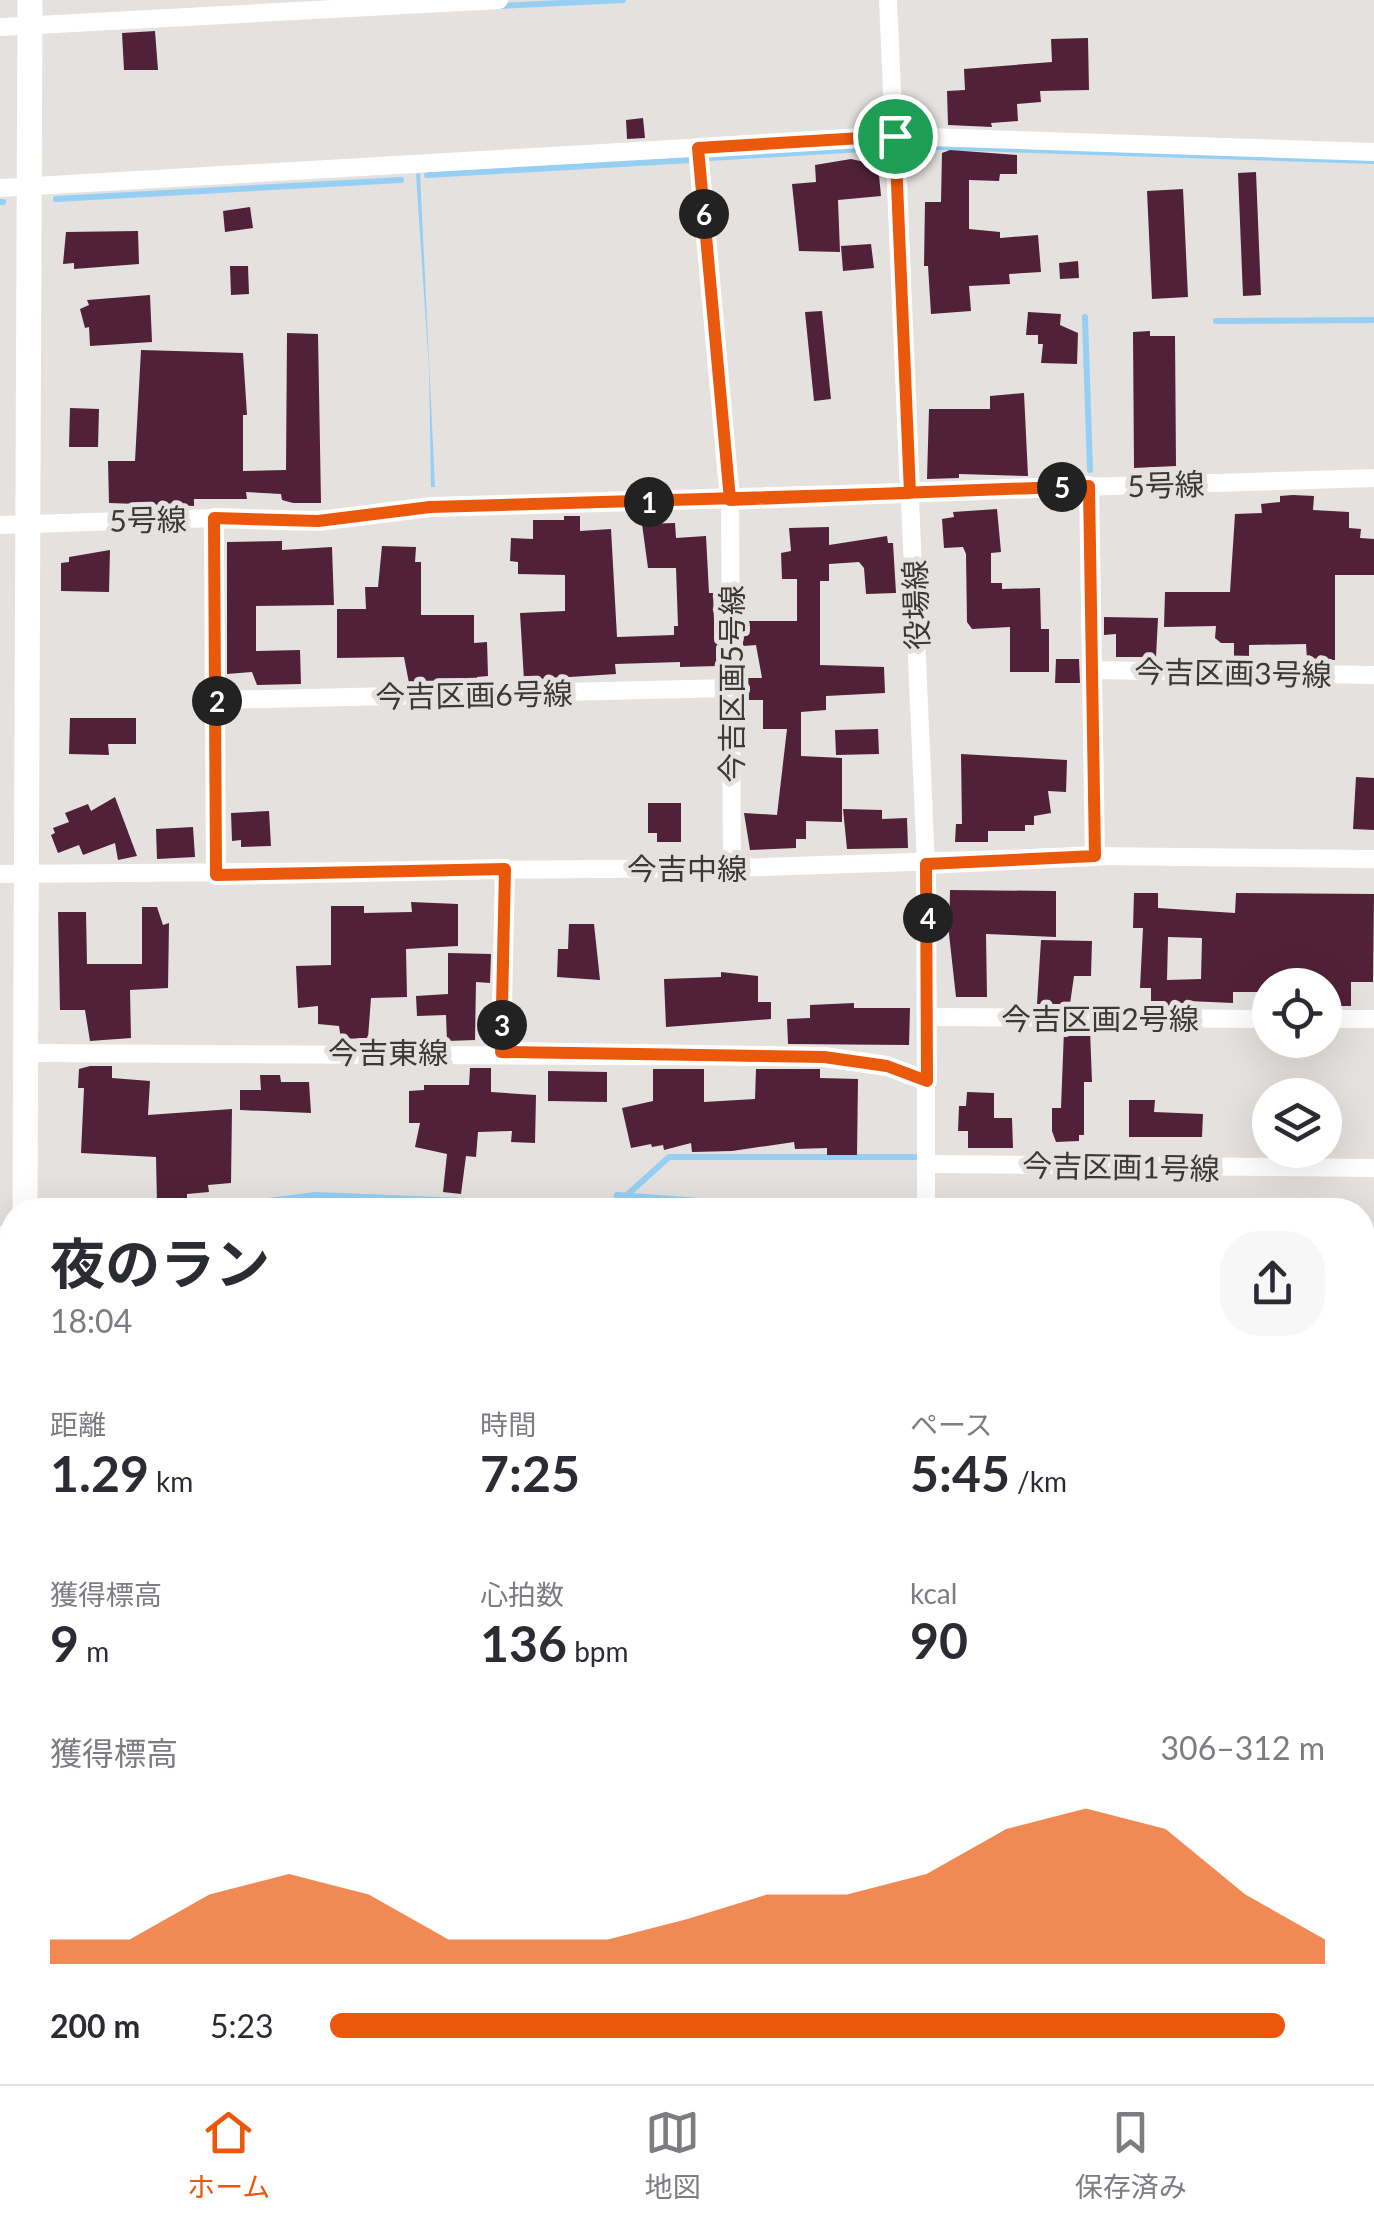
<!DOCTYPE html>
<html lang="ja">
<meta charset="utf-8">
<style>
:root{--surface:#fff;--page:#f7f7f7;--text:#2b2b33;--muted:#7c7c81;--line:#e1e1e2;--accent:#ea580c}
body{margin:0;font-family:Lato,"Noto Sans JP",sans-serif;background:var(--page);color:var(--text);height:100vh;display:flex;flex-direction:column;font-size:38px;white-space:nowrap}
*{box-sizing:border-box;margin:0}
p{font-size:32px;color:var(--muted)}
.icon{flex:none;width:55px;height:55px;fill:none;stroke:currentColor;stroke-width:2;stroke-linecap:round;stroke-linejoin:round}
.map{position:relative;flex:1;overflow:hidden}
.side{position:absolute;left:0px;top:1198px;width:1375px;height:888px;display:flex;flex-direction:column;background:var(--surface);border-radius:40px 40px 0 0;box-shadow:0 10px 40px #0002}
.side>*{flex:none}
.buttons{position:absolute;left:1252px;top:968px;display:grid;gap:20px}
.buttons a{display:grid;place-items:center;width:90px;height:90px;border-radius:50%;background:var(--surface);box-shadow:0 10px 40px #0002;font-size:50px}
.pin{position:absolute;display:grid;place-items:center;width:85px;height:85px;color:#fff;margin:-42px;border:5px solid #fff;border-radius:50%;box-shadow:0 2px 10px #0007}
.km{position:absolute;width:50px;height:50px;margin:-25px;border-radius:50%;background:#222;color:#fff;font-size:28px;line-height:50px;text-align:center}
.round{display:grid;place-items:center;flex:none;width:105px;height:105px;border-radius:40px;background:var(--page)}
.headline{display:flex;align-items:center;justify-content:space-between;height:170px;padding:0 50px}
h1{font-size:55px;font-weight:700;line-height:75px}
.figures{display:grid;grid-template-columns:repeat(3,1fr);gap:15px;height:170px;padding:10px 50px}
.figures div{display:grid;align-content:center}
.figures b{font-size:50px;font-weight:700}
.figures small{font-size:28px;font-weight:400}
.figures p{font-size:28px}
.chart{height:280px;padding:20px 50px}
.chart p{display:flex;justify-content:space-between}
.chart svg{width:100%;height:180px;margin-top:10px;fill:var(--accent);opacity:.7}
ul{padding:0 50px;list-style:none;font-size:32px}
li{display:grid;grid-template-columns:160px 120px 1fr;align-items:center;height:75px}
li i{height:25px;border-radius:12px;background:var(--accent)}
.menu{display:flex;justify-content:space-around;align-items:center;height:140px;border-top:2px solid var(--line);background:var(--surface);font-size:28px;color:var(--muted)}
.menu a{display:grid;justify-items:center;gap:5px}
.menu .selected{color:var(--accent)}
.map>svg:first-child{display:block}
</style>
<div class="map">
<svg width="1374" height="2084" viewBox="0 0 1374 2084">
<rect width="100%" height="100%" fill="#e4e1de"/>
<g fill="#baca92">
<polygon points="0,1548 12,1568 12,1844 0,1856"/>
<polygon points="0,1885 12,1891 12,2072 30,2073 28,2084 0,2084"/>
<polygon points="199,2073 377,2073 376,2080 210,2084"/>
</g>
<polygon fill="#e2d8b3" points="1221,2077 1370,2084 1057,2084"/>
<polygon fill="#96cff4" points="420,173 435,487 431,487 429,369 416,174"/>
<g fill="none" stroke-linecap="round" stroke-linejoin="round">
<g stroke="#96cff4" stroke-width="6">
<polyline points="500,6 623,0"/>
<polyline points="910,146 1374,161"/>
<polyline points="709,158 879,148"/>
<polyline points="427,175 691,160"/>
<polyline points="56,199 401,180"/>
<polyline points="0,202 3,202"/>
<polyline points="1085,317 1090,470"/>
<polyline points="1216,321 1374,320"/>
<polyline points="627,1195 669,1157 915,1157"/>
<polyline points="616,1209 617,1195 828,1210"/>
<polyline points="199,1210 315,1195 617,1207"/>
</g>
</g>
<g fill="#512139" fill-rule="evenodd">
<polygon points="155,31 158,70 124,70 122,33"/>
<polygon points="1088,38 1089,90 1040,91 1041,102 1017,104 1018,121 991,123 992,127 948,125 947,91 965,90 964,69 1052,62 1051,39"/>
<polygon points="643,118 645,138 627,139 626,120"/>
<polygon points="950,150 1017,155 1017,174 1000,174 999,181 969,180 969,229 1000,232 1000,238 1038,235 1041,272 1009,274 1010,284 969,286 971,311 931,314 928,266 924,266 925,202 941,202 942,153"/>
<polygon points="851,159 878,165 881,196 838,200 840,252 799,251 792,184 816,182 815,165"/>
<polygon points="1256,172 1261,295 1243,296 1238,173"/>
<polygon points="1183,189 1188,297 1152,299 1147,191"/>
<polygon points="250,207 253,228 225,232 223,211"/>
<polygon points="138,231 139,264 74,269 74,263 63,264 66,232"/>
<polygon points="871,244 874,268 843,271 841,246"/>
<polygon points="1078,261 1079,278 1060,279 1059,263"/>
<polygon points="230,266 248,266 249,294 231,295"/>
<polygon points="150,295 152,342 90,346 89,327 85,328 80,309 89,305 87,300"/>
<polygon points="822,311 831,399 814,401 805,312"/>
<polygon points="1028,312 1061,314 1060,325 1078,333 1077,364 1041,363 1043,344 1038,344 1038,335 1026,335"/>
<polygon points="1150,331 1150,336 1175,336 1176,466 1134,468 1133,332"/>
<polygon points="287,333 318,334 321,503 293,503 282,500 281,494 246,492 247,499 194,499 194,506 109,503 108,461 135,461 141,350 243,353 247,415 243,415 243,471 286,470"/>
<polygon points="1024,393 1028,476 959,474 959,478 927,479 929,409 990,409 990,396"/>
<polygon points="70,408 99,409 98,447 69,447"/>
<polygon points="1293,495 1314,496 1313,510 1349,512 1349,528 1361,529 1360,538 1374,539 1374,575 1335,575 1335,660 1307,659 1306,644 1249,645 1249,660 1234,660 1234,643 1221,643 1215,638 1216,626 1164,627 1165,592 1230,592 1235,514 1262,513 1261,504 1280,502 1280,496"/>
<polygon points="997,509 1001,552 991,553 991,583 1002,583 1002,589 1040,588 1041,629 1049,629 1049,672 1010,672 1010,627 972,629 967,622 966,554 963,547 944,548 942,519 954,517 953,512"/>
<polygon points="564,516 580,516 580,531 611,529 617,637 674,635 674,626 678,626 676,568 648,568 642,524 675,523 676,538 706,536 709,593 713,593 714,621 718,621 718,666 680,667 680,662 615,664 616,674 524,680 520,613 565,611 565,575 518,574 518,562 510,561 511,538 533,539 533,520 564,520"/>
<polygon points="829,527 829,545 887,536 888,543 893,543 896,593 866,594 864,568 859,562 829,564 829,581 820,581 820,665 884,667 885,693 826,696 826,710 801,712 801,756 842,758 842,822 806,821 806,839 796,839 796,848 750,850 744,813 777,815 787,729 763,729 763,700 744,700 743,678 762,678 756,645 743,646 743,621 797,621 797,579 782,579 781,553 791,551 789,528"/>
<polygon points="282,541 282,550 332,547 334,605 256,606 256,651 300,650 301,684 257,685 252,672 227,674 227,542"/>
<polygon points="382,546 416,547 415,562 421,562 421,615 474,615 474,643 487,642 488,676 477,677 477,681 409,683 404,657 337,658 337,609 366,609 365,587 378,587"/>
<polygon points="110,550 109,592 61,591 61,563 69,562 69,557"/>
<polygon points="1104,617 1158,618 1156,657 1116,657 1116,634 1104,635"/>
<polygon points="1056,659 1079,659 1080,683 1055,683"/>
<polygon points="70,718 136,718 136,744 108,744 109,755 69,754"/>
<polygon points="878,729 879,754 836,755 835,730"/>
<polygon points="961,754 1067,760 1066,792 1048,791 1051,813 1034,816 1034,825 1025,825 1025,831 988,831 988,842 955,842 956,824 962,824"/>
<polygon points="1356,777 1374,778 1374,830 1353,829"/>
<polygon points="115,797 137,856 118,860 115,843 83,855 79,845 58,853 51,835 55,833 53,828 69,822 65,813 88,804 91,811"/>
<polygon points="648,803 681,803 681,842 657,842 657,833 648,833"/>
<polygon points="843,809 882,810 882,819 907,818 908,848 847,849"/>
<polygon points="269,811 271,846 241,847 241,840 232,841 231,813"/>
<polygon points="193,827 195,857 157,859 156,829"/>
<polygon points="950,890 1056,891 1056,937 986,934 987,997 956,997 949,934"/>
<path d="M1134,893H1158V908L1235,913L1236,893L1374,894L1373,982H1351V1006H1325V983L1270,985V992H1233V1003L1188,1001V1006H1151V988H1140L1143,928H1133ZM1168,937L1202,938L1201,979L1167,980Z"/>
<polygon points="411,902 458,904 458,946 406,949 407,997 371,998 368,1038 341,1039 339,1026 318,1024 318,1006 298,1008 296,966 331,965 331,906 364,906 364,913 412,912"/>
<polygon points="142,907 157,907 163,925 169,923 168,988 130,990 131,1038 90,1041 85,1010 60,1010 58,912 86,912 87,964 142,964"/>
<polygon points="569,924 594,924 600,980 557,977 558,949 568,949"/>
<polygon points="1041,940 1092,941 1091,976 1074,976 1070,1004 1037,1004"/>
<polygon points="448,953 491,954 490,983 476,982 475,1040 447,1041 446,1015 417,1016 416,996 448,994"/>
<polygon points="721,972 758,976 758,1002 771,1002 771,1019 666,1027 664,979 721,977"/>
<polygon points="854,1003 854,1008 910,1008 909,1045 788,1044 787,1019 810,1018 810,1005"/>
<polygon points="1064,1030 1090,1030 1092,1082 1084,1082 1084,1135 1079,1135 1079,1141 1056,1142 1052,1131 1052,1108 1061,1108"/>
<polygon points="90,1066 112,1066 112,1078 150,1081 148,1115 232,1109 231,1183 208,1185 209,1192 187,1194 187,1203 157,1203 156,1157 81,1153 84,1088 78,1088 79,1069"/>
<polygon points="470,1068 491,1068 491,1092 536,1095 535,1143 511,1142 512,1131 478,1132 476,1157 466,1156 461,1194 443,1192 447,1154 415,1147 420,1123 409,1123 409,1091 424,1090 424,1085 469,1085"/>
<polygon points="653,1069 704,1069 704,1102 755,1099 756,1069 820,1069 820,1078 858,1079 857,1155 827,1155 827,1148 795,1149 794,1142 732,1151 692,1152 691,1143 664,1150 663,1145 652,1147 651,1144 631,1148 622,1108 653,1101"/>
<polygon points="548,1071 607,1072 607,1102 548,1101"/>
<polygon points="260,1075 280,1075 281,1082 309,1082 311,1113 240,1110 240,1090 261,1090"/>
<polygon points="967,1092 994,1093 994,1118 1012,1118 1013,1148 968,1148 968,1131 958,1131 959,1106 966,1106"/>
<polygon points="1129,1100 1155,1100 1154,1112 1203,1114 1202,1137 1129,1137"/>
</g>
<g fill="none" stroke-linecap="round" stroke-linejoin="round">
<g stroke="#fff" stroke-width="18">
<polyline points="888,0 926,864 926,1210"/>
<polyline points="0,27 499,0"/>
<polyline points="698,148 730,500 732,868"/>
<polyline points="0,188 895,136 1374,152"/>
<polyline points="1089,486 1095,856"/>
<polyline points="214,518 216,875"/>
<polyline points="0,525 214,518 318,521 430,507 1374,478"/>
<polyline points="1092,670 1374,675"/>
<polyline points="217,700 731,688"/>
<polyline points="0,874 732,868 1095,856 1374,859"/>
<polyline points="930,1017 1270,1019"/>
<polyline points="1325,1019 1374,1019"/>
<polyline points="501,1052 505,869"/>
<polyline points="25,1053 824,1057 887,1066 927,1081"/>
<polyline points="927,1164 1374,1168"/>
<polyline points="0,1235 12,1235"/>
<polyline points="0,1872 12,1871"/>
<polyline points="907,2072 907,2083 1108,2072"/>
<polyline points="1296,2072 1374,2077"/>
</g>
<g stroke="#fff" stroke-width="25">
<polyline points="25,1210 30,0"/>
<polyline points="0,1518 12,1518"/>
<polyline points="1362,1539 1374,1539"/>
</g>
</g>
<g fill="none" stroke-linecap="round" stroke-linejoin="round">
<g stroke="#fff" stroke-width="20">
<path id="route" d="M895,136L910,493L430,507L318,521L214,518L216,875L505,869L501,1052L824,1057L887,1066L927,1081L926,864L1095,856L1089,486C969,490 850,495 730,500L698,148L895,136"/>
</g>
<use href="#route" stroke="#ea580c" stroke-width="12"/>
</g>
<g text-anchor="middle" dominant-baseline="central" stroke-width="10" stroke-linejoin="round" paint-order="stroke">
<g font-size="30" fill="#3a3937" stroke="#e4e1de">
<text transform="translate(1166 484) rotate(-2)">5号線</text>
<text transform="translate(148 519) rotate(-1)">5号線</text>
<text transform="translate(915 605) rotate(-92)">役場線</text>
<text transform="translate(1233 672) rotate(1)">今吉区画3号線</text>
<text transform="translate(731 684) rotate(-90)">今吉区画5号線</text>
<text transform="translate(474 694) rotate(-1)">今吉区画6号線</text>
<text x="687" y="868">今吉中線</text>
<text x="1100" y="1018">今吉区画2号線</text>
<text x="388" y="1052">今吉東線</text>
<text transform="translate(1121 1166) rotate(1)">今吉区画1号線</text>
</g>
</g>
</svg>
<div class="buttons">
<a><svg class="icon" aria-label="locate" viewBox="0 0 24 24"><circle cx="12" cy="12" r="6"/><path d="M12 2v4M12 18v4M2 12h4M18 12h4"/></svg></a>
<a><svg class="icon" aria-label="layers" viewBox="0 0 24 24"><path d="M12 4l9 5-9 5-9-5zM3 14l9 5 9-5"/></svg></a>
</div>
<div class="pin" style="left:895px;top:136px;background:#1e9e55"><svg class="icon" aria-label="arrive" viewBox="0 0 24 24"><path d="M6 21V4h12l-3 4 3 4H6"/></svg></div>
<b class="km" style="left:649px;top:502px">1</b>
<b class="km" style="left:217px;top:701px">2</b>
<b class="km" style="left:502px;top:1025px">3</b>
<b class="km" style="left:928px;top:918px">4</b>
<b class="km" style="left:1062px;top:487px">5</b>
<b class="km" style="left:704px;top:214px">6</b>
<section class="side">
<div class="headline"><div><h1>夜のラン</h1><p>18:04</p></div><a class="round"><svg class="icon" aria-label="share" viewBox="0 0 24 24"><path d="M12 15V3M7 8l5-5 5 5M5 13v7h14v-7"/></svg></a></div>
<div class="figures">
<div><p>距離</p><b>1.29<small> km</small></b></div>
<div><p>時間</p><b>7:25</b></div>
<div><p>ペース</p><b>5:45<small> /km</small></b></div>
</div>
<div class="figures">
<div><p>獲得標高</p><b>9<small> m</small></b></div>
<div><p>心拍数</p><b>136<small> bpm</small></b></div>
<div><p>kcal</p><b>90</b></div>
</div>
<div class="chart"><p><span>獲得標高</span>306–312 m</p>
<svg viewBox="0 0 160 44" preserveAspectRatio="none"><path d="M0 44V38L10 38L20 27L30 22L40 27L50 38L60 38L70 38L80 33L90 27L100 27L110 22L120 11L130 6L140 11L150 27L160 38V44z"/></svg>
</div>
<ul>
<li><b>200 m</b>5:23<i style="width:96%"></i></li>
</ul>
</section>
</div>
<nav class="menu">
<a class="selected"><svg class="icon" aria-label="home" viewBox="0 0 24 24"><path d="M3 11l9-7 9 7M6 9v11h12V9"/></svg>ホーム</a>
<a><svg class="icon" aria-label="map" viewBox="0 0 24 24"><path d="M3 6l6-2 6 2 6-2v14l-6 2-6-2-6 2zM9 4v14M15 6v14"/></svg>地図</a>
<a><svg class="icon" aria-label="saved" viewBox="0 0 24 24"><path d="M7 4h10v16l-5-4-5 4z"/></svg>保存済み</a>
</nav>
